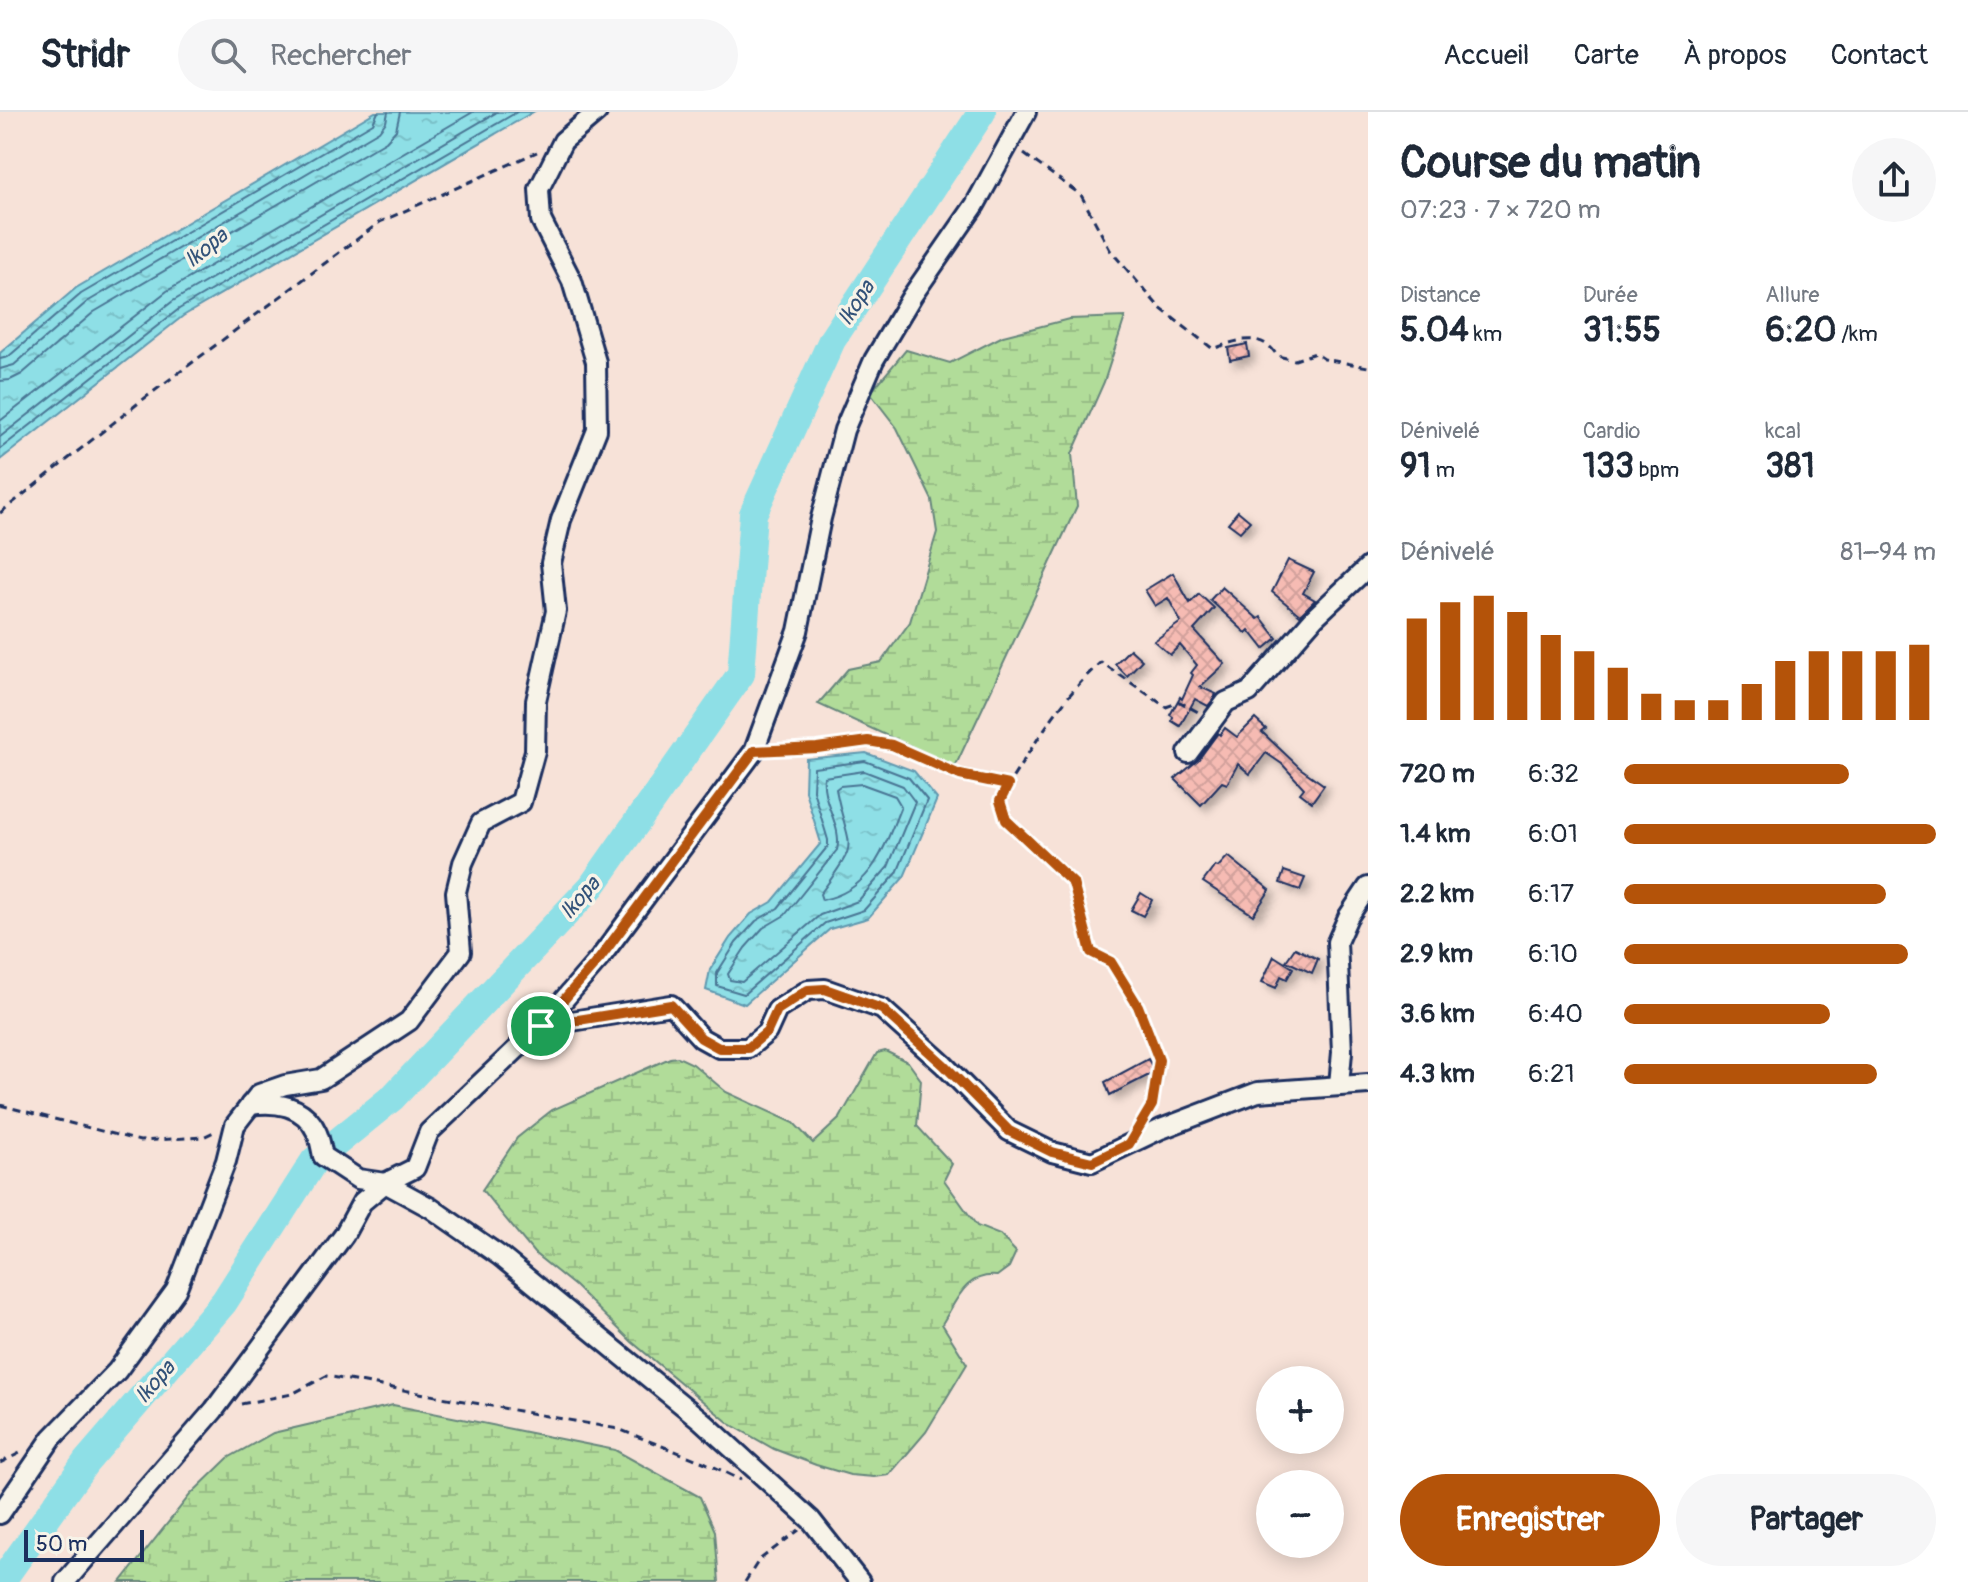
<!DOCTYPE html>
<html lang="fr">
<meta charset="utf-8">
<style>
:root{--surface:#fff;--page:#f6f6f7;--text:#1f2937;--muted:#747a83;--line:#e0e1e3;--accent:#b45309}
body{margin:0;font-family:Pangolin,sans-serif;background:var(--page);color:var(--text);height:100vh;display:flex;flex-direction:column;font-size:30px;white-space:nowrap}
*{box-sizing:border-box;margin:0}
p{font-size:26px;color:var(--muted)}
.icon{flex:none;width:44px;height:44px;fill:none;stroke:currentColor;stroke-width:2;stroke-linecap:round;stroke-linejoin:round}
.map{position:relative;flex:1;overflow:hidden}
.details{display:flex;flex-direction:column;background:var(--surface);width:600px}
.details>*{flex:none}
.buttons{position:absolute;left:1256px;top:1254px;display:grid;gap:16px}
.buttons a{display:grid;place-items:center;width:88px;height:88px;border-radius:50%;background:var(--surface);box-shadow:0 4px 20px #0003;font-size:40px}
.scale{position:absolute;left:24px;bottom:20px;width:120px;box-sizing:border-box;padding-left:8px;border:4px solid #1b2f5e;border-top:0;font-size:22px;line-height:28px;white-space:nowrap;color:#1b2f5e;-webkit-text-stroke:6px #f7f3e8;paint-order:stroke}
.pin{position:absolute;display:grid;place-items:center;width:68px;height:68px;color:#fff;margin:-34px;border:4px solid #fff;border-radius:50%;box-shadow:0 2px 8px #0007}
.round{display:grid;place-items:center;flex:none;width:84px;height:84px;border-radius:42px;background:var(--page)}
.summary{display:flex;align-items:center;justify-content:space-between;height:136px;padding:0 32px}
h1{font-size:44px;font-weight:700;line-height:60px}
.metrics{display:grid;grid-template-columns:repeat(3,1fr);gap:12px;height:136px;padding:8px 32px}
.metrics div{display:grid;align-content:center}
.metrics b{font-size:34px;font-weight:700}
.metrics small{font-size:22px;font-weight:400}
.metrics p{font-size:22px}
.chart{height:224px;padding:16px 32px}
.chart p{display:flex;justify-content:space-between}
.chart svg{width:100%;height:144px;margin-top:8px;stroke:var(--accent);stroke-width:6}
.cta{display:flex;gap:16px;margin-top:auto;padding:16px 32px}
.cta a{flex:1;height:92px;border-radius:48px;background:var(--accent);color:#fff;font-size:32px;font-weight:700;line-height:92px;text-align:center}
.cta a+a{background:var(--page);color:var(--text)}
ul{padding:0 32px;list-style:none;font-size:26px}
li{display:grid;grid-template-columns:128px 96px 1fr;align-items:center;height:60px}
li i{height:20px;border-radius:10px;background:var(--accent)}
header{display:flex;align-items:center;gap:48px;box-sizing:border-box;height:112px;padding:0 40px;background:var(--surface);border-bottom:2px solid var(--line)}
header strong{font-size:38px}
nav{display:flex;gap:44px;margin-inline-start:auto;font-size:28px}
.search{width:560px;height:72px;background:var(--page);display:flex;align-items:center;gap:20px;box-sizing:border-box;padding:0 28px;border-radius:44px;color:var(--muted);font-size:30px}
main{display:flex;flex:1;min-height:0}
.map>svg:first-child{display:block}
</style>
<header>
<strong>Stridr</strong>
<div class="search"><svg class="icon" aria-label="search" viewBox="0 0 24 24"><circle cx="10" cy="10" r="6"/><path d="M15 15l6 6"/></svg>Rechercher</div>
<nav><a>Accueil</a><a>Carte</a><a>À propos</a><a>Contact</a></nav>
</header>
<main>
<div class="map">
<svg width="1368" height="1470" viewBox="0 0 1368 1470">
<defs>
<pattern id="wetland-marsh" width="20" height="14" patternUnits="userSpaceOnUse" patternTransform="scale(2)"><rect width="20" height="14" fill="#b1dc99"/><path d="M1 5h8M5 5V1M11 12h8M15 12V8" fill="none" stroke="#98bd86"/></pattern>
<pattern id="water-ripples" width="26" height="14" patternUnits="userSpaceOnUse" patternTransform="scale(2)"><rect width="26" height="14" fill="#8edfe6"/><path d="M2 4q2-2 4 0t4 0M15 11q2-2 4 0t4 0" fill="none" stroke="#7ac0c8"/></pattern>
<pattern id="building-cross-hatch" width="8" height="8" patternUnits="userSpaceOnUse" patternTransform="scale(2)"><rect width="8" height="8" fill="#f6bbb3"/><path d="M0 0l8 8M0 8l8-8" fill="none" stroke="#d2a19c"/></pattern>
<filter id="shadow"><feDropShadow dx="5.5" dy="5.5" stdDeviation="4" flood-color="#0004"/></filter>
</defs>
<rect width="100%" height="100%" fill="#f7e2d8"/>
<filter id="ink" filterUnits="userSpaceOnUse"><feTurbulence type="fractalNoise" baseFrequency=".0125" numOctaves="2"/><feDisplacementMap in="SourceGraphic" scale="16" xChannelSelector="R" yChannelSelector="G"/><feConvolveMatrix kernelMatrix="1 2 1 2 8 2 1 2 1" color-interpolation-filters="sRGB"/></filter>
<g filter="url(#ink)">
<g fill="url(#wetland-marsh)" stroke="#66867c" stroke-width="2">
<polygon points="1125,205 1104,270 1072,342 1077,394 955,655 818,592 848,557 881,550 910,510 937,420 932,388 897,316 870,281 906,238 950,251 1003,224 1069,207"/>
<path d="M885,939L908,950L921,968L917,1014L952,1052L944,1068L977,1114L1000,1123L1016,1140L1009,1155L997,1164C965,1161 957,1188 942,1212L967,1252L926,1320L889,1363L874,1365L850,1363L816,1353L774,1337L730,1312L632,1230L575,1174L534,1141L482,1078L517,1026L552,998L670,946L678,945L693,952L726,980L794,1011L813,1031L840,1006L877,941Z"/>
<polygon points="393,1293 615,1338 700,1385 715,1419 719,1470 121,1470 190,1383 228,1346 273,1321"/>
</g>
<g fill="url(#water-ripples)" stroke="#6099b0" stroke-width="2">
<polygon points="375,0 533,0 183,204 0,348 0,241 76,176"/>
<polygon points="866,641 914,659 937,687 904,765 868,806 830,817 745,892 706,878 710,858 730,826 751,802 772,790 821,731 805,679 806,647"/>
</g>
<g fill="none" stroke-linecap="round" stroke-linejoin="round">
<g stroke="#497594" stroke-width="2">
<polyline points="0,247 8,245 81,182 373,11 378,0"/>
<polyline points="0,257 14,253 87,190 379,19 386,10 388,0"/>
<polyline points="0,269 10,268 22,262 94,200 386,29 396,18 400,0"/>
<polyline points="0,309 167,179 473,0"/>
<polyline points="0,325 173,189 497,0"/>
<polyline points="0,337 179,197 517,0"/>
<polygon points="865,649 909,666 927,688 897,761 864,798 825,811 744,882 717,874 717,861 736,831 756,809 778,796 828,734 828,728 813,678 814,656"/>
<path d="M864,659L903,674L915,690L888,755L858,789L820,803L742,870L730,868L728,862L745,836L763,816L785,803L837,738C843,714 821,690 824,665Z"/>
<path d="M862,672L895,684L901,694C884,736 872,778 822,788L820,782C863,725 848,740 836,677L840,674Z"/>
</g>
<polyline stroke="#8edfe6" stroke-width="28" points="1,1470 86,1350 224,1190 314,1049 393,985 592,774 741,562 753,402 832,228 982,0"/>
</g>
<g fill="url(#building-cross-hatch)" stroke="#1b2f5e" stroke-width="2" filter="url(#shadow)">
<polygon points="1247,232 1249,244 1230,248 1228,236"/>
<polygon points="1238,399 1250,409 1240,420 1228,411"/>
<polygon points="1288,448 1314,460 1303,481 1315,488 1300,503 1272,480"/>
<polygon points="1173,461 1190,491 1199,482 1214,496 1194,518 1225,552 1200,575 1216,582 1213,588 1208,594 1195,587 1180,614 1172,609 1173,605 1170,603 1180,585 1182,587 1193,563 1191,561 1197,553 1180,533 1170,543 1154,529 1181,510 1168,486 1155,494 1145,478"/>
<polygon points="1222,475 1258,507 1261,505 1277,526 1264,537 1249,518 1246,521 1210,488"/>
<polygon points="1130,537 1142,548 1127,564 1115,552"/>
<polygon points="1255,607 1266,617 1262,620 1300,656 1324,673 1312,690 1300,681 1304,676 1282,652 1266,641 1250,662 1238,652 1227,672 1222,670 1201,693 1175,667 1198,648 1218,621 1220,623 1225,616 1237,625"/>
<polygon points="1228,744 1270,778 1253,803 1203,770 1215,754 1218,755"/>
<polygon points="1284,759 1305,766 1300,778 1280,771"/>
<polygon points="1141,781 1152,788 1143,804 1131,798"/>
<polygon points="1295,836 1318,847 1312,861 1286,849"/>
<polygon points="1274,844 1293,856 1287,867 1281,864 1276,876 1262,870"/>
<polygon points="1148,947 1155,960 1110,983 1105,970"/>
</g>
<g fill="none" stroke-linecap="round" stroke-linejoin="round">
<g stroke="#1b2f5e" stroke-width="24">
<g id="minor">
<polyline points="1188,641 1226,590 1249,580 1314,506 1368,455"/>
<polyline points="541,914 671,893 701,926 719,936 748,936 767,920 777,898 808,878 825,877 882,897 944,953 1009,1019 1052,1040 1092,1050 1161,1017 1258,980 1368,972"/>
<polyline points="1339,973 1342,940 1337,830 1348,805 1368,775"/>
<path d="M250,993C275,989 304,993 316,1019C320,1026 321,1036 323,1044L358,1067L385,1071L431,1096L500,1144L702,1309L811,1408L860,1470"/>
<polyline points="0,1402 52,1326 117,1259 176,1178 226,1049 235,1013 259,982 285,973 321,967 409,909 461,840 456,780 463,751 481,711 521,690 535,639 536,589 556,499 551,451 561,408 597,318 596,250 572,169 541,108 539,77 563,29 597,0"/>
<polyline points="65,1470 214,1298 344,1123 362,1090 385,1071 415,1056 429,1020 541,914 600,846 754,639 798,519 821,406 844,318 874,248 912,184 975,93 1026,0"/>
</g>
</g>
<g stroke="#1b2f5e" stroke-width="3" stroke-dasharray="8 6" stroke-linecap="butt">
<path d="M1024,42L1081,83L1110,138L1160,196L1213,237C1236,228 1263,219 1277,244L1295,248L1315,241L1324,247L1368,255"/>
<polyline points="0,401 141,289 380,110 537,40"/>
<path d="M773,638L817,636L868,629L892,633L960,663L1008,673C1036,630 1062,585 1101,550L1166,595L1180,590L1198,600"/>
<polyline points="1008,673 1000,689 1006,708 1073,771 1091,840 1111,850 1138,894 1159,948 1152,993 1145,1004"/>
<polyline points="0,993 140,1029 203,1025 214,1020"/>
<polyline points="241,1292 292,1282 326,1264 618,1317 706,1351 741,1368"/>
<polyline points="0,1351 20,1341"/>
<polyline points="745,1470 759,1448 799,1418"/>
</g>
<use href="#minor" stroke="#f7f3e8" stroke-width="18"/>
</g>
</g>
<g fill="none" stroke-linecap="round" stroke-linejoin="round" filter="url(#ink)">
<g stroke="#fff" stroke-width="16">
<polygon id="route" points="868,629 892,633 960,663 1008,673 1000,689 1006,708 1073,771 1091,840 1111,850 1138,894 1159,948 1152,993 1129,1032 1092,1050 1052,1040 1009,1019 944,953 882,897 825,877 808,878 777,898 767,920 748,936 719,936 701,926 671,893 541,914 600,846 754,639 817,636"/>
</g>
<use href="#route" stroke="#b45309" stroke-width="10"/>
</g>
<g text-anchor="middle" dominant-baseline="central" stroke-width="7" stroke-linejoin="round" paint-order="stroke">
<g font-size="22" font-style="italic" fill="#325279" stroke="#f7f3e8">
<text transform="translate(206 136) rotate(-39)">Ikopa</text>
<text transform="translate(856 191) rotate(-57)">Ikopa</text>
<text transform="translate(580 786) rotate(-49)">Ikopa</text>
<text transform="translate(155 1270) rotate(-49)">Ikopa</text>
</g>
</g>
</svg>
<div class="buttons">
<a>+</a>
<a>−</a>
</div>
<div class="scale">50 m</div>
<div class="pin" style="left:541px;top:914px;background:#1e9e55"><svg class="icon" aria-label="arrive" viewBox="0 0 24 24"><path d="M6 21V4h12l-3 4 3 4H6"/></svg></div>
</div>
<section class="details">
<div class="summary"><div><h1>Course du matin</h1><p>07:23 · 7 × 720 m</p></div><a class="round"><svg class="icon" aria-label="share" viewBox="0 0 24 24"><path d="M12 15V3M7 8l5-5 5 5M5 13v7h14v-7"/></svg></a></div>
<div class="metrics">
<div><p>Distance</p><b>5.04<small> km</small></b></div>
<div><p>Durée</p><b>31:55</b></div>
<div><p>Allure</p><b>6:20<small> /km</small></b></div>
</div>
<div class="metrics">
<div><p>Dénivelé</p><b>91<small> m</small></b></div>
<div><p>Cardio</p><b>133<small> bpm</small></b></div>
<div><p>kcal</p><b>381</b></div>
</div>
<div class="chart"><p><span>Dénivelé</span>81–94 m</p>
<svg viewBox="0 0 160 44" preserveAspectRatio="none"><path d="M5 44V13M15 44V8M25 44V6M35 44V11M45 44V18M55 44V23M65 44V28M75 44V36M85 44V38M95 44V38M105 44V33M115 44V26M125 44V23M135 44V23M145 44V23M155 44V21"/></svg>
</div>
<ul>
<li><b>720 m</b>6:32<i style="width:72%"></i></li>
<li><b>1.4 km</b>6:01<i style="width:100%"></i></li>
<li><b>2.2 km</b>6:17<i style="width:84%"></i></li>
<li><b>2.9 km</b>6:10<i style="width:91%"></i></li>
<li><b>3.6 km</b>6:40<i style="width:66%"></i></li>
<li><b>4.3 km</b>6:21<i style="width:81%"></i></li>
</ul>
<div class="cta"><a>Enregistrer</a><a>Partager</a></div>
</section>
</main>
